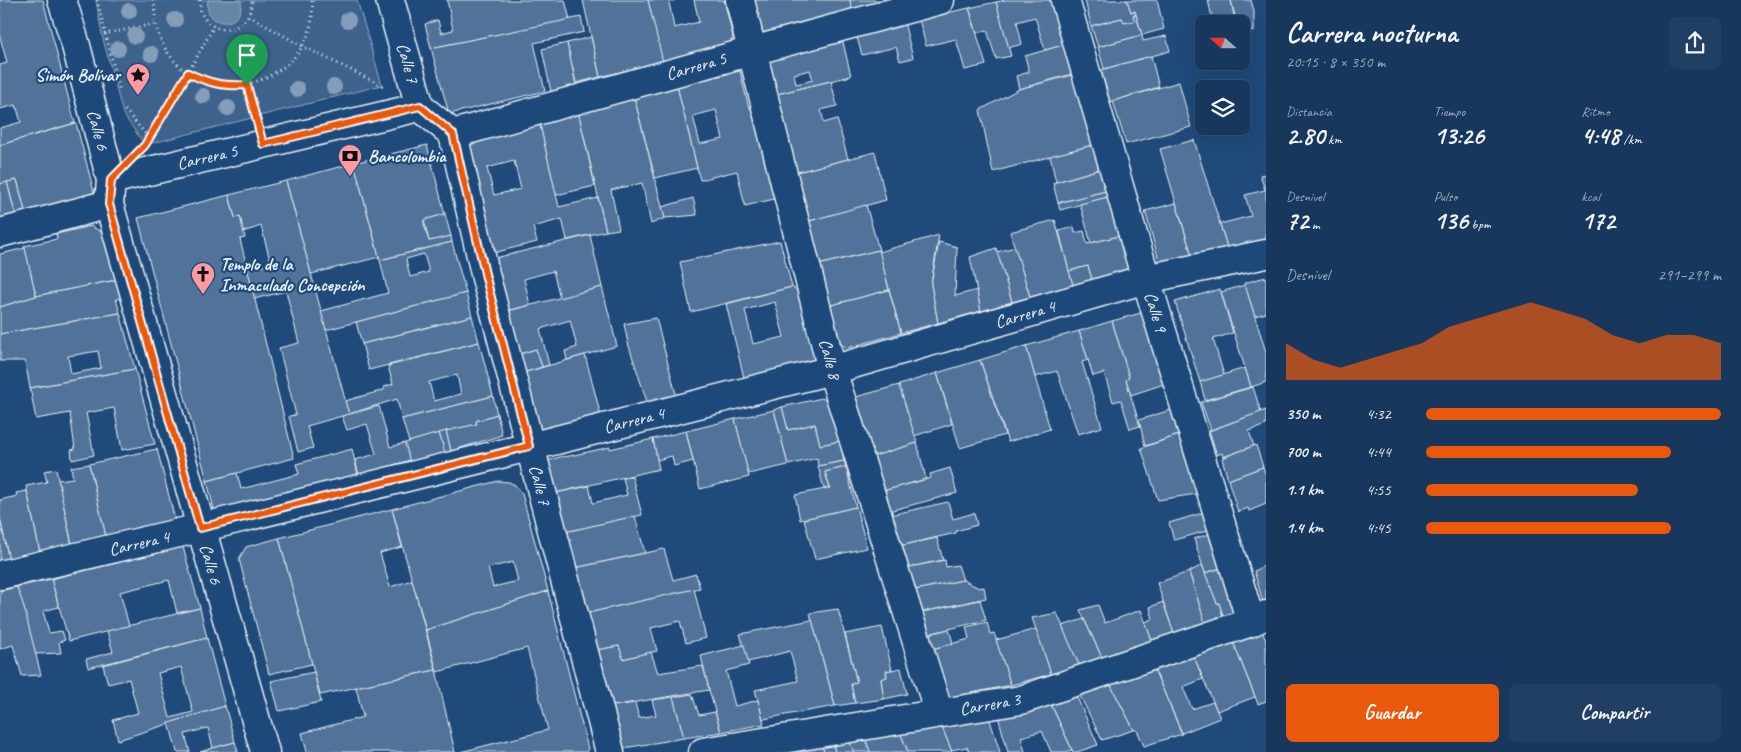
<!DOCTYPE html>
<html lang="es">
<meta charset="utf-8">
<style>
:root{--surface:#17385c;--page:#203f62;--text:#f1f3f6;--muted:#9eacbb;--line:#365272;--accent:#ea580c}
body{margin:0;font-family:Caveat,sans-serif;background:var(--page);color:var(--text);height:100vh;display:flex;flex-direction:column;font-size:19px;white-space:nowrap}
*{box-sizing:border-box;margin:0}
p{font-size:16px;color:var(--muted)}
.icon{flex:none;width:28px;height:28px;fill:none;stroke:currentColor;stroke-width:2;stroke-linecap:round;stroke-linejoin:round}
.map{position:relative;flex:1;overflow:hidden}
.details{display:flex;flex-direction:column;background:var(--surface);width:475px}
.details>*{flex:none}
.needle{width:32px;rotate:291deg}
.tools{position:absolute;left:1195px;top:15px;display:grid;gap:10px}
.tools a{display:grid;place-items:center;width:55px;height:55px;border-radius:8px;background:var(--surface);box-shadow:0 5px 20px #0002,0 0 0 1px var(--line);font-size:25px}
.pin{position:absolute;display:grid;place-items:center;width:42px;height:42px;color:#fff;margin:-51px -21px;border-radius:50% 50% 50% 0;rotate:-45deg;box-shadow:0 0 5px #0007}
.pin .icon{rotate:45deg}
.round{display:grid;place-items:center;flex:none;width:52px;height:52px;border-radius:8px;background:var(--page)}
.summary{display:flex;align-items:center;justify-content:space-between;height:85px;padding:0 20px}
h1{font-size:28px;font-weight:600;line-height:38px}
.figures{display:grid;grid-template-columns:repeat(3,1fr);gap:8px;height:85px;padding:5px 20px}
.figures div{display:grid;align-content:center}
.figures b{font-size:25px;font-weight:600}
.figures small{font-size:14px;font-weight:400}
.figures p{font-size:14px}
.chart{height:140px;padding:10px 20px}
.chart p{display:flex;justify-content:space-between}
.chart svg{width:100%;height:90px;margin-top:5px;fill:var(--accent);opacity:.7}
.button{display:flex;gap:10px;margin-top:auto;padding:10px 20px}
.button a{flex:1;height:58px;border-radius:8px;background:var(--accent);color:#fff;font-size:20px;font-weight:600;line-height:58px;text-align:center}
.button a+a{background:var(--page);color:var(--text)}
ul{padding:0 20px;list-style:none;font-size:16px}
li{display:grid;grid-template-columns:80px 60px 1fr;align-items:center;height:38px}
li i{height:12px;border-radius:6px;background:var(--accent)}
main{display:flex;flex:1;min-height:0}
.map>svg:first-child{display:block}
</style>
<main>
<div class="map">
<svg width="1266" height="752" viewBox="0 0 1266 752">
<rect width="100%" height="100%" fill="#1f4a7a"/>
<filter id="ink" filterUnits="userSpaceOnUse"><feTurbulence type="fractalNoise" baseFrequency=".02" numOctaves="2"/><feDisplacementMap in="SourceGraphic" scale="10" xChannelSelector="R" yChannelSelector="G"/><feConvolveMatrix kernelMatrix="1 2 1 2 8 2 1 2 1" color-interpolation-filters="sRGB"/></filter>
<g filter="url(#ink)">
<polygon fill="#3c628c" stroke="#92aac2" points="96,0 357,0 382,85 145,145 123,114 102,35"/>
<path fill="#6685a7" stroke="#9ab0c7" d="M208,0H241C245,31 202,28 208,0Z"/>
<g fill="#517399" stroke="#e8f1f8" fill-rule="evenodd">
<polygon points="0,0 43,0 75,123 0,145 0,128 21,122 16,105 0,109 0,65 7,63 0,37"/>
<polygon points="447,0 565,0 570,20 431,48 425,24 438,20 441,33 453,30"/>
<polygon points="583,0 648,0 664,61 600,77"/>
<polygon points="648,0 676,0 669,2 674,28 699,22 694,0 724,0 733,37 729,45 663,62"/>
<polygon points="752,0 850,0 853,12 762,35"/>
<polygon points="850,0 901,0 853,12"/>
<polygon points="1006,0 1051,0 1063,45 1045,50 1035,17 1017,22 1022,44 1008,48 996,2"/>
<polygon points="1085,0 1127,0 1131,12 1135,11 1136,15 1133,15 1135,21 1124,23 1122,18 1091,26"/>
<polygon points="1127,0 1157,0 1164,29 1142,35 1135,11 1131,12"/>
<polygon points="1208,0 1231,0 1234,16 1213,22"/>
<polygon points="1231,0 1251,0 1254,11 1254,32 1241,29 1241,24 1237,24"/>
<polygon points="996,2 1011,56 996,59 987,30 977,33 969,8"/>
<polygon points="969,8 986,65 965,70 956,39 926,46 919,19"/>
<polygon points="1133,15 1136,15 1142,35 1098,47 1091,26 1122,18 1124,23 1135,21"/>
<polygon points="581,17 584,32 534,43 545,91 449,114 431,48"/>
<polygon points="904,22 913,58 900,61 896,47 862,55 856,34"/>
<polygon points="1142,35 1143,41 1166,36 1170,51 1104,69 1098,47"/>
<polygon points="591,37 600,77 576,83 567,43"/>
<path d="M842,38L851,76L773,95L760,58ZM810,70L813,80L796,84L794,74Z"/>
<polygon points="567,43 576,85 551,92 542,49"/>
<polygon points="1063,45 1072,74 1019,89 1016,76 1029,72 1025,56"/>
<polygon points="1151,56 1159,87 1110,102 1101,70"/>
<path d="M740,71L748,105L753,112L774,199L745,206L737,171L700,180L677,86ZM716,110L723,139L700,144L693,116Z"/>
<polygon points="1076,74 1096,144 993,172 980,110 1019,89"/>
<polygon points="831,81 837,106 821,110 824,123 837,119 848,159 794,173 773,95"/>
<polygon points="1179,82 1191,127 1126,144 1113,101"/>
<polygon points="677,86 697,168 655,178 634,97"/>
<polygon points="634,97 665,218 651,224 642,183 611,190 619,229 606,231 578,111"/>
<polygon points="578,111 595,186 556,195 539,121"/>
<path d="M539,121L559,207L598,198L606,231L567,240L562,219L533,227L537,242L485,255L456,142ZM514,161L521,189L494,195L487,168Z"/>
<polygon points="76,123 94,192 90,199 26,215 17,180 0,184 0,145"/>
<polygon points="1194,140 1229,253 1194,263 1160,149"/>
<polygon points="427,145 445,214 424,220 424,224 429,241 451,236 452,242 380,260 354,163"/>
<polygon points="1093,145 1100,169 1056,182 1050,156"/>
<polygon points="875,152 886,200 806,222 794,173"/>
<polygon points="354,163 379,257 311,274 286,181"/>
<polygon points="1100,169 1106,191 1058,203 1053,183"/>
<polygon points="1266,174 1266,243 1229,253 1220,224 1251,216 1245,195 1265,190 1260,175"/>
<polygon points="17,180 26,215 16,217 7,182"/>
<polygon points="286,181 349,414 307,426 313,448 298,452 289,416 296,415 279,348 299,343 286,291 254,299 247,270 271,264 261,226 243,232 240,216 235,218 229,195"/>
<polygon points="7,182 16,217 0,221 0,184"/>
<polygon points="1106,191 1108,197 1060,210 1058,203"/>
<polygon points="229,195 235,218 240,216 245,238 240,239 294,458 207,481 138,218"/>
<polygon points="1108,197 1119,236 1091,243 1080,204"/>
<polygon points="693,198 697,215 665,218 662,207"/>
<polygon points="1176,203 1194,263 1162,271 1145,211"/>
<polygon points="866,205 879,250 814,266 806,222"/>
<polygon points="445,214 451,236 429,241 424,220"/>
<polygon points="1055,220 1074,288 1072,286 1030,297 1010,232"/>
<polygon points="91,226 103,233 116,280 36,296 24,246 57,239 56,234"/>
<polygon points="1074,227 1075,233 1084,231 1087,244 1119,236 1129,273 1093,283 1088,266 1069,271 1059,231"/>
<polygon points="590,235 602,287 560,298 553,271 524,279 530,305 500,313 487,260"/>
<polygon points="939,235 931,284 938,323 901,333 879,252"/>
<polygon points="780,241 792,287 691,312 680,262"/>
<path d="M452,242L466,293L326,330L321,311L388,293L380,260ZM424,254L429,272L410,277L406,259Z"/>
<polygon points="939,242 957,247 955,296 977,290 981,311 938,323 931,284"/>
<polygon points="1015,247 1030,297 1012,302 997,252"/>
<polygon points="25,248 36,296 0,307 0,254"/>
<polygon points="996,248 1012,302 981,311 970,257"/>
<polygon points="879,250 889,290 824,307 814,266"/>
<polygon points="1088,266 1093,283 1074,288 1069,271"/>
<polygon points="1266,277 1266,313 1255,316 1244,283"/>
<polygon points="116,280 121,298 116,299 120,313 0,334 0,307 36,296"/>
<polygon points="1245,285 1266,352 1266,382 1251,387 1221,292"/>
<polygon points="602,287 617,346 567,360 565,351 577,347 570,320 540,329 549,365 542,367 536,349 511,357 500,313"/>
<path d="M792,287L798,291L816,366L745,382L726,304ZM775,302L784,337L753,344L745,310Z"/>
<polygon points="1220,289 1233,333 1213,339 1224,375 1200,382 1175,302"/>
<polygon points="889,290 901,333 847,348 838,342 828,306"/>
<polygon points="466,293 472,316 362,344 356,322"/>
<polygon points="1148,311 1170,382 1131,395 1126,380 1129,377 1112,321"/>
<path d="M120,313L135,369L30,388L25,361H0V334ZM98,351L101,368L71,374L68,356Z"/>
<polygon points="472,316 479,342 369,370 362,344"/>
<polygon points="656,318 677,398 648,405 628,343 624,324"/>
<polygon points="1112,321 1129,377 1126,380 1140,426 1130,429 1121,400 1113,402 1104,373 1093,376 1079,331"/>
<polygon points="1079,331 1088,360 1082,362 1102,427 1078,434 1057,371 1035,377 1026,346"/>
<path d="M479,342L493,396L402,419L397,399L349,414L345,401L384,390V387L393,384L388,366ZM457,375L461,394L434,401L429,382Z"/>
<polygon points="1026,346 1050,429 1008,442 980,360"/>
<polygon points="536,349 542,367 516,375 511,357"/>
<polygon points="585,355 601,416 531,432 516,375"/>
<polygon points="980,360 1005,435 960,448 937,373"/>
<polygon points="1245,368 1251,387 1205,400 1200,382"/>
<polygon points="135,369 155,444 122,450 114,408 86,413 94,455 72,460 71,450 75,449 70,413 36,419 30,388"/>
<polygon points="937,373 952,424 914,436 899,385"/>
<polygon points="899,385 917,443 874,456 856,397"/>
<polygon points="1253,387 1261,412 1211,430 1201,402"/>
<polygon points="493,396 497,414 476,421 477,424 409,442 402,419"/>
<polygon points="822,398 830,403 840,441 820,445 815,424 788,430 782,407"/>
<polygon points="379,406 390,447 405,443 410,460 359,475 355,460 376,454 367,424 347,430 342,416"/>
<polygon points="782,407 788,430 815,424 820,445 840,441 844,461 818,466 817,458 788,465 774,410"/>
<polygon points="1180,407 1185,433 1145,446 1139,420"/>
<polygon points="774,410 788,465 748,474 735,419"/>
<polygon points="1266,410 1266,425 1249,431 1254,446 1223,457 1222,453 1217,455 1209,431"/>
<polygon points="497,414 502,435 451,451 446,431 477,424 476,421"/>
<polygon points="735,419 749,477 700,489 686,431"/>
<polygon points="446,431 451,451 445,453 439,433"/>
<polygon points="686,431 693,461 674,466 672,456 657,460 653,439"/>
<polygon points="439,433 445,453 410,462 405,443"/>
<polygon points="1185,433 1203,493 1158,500 1141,448"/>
<polygon points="653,439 659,469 551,494 543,462 564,456 565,457 610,447 610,449"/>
<polygon points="917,443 926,479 883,491 874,456"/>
<polygon points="1256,445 1263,467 1228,480 1222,458"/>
<polygon points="157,449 175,520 106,537 89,464"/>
<polygon points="352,449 358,475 215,513 207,481 237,473 241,489 299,474 296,464"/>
<polygon points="844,461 846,467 825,472 830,488 824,489 818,466"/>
<polygon points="89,464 106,537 73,549 58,480 73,478 71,467"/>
<polygon points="846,467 856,507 800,520 795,495 830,488 825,472"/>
<polygon points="1263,467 1266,475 1266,504 1249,511 1248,508 1238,512 1228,480"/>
<polygon points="950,468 957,493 889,511 883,491 931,478 930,474"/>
<polygon points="56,469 72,546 40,553 26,486 47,482 44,471"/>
<polygon points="632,476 642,515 561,533 551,494 589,486 593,503 627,495 623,478"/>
<path d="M498,481L509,482L515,485L522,494L548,591L426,630L392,509ZM513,562L518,581L493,587L488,568Z"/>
<polygon points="27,491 40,553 9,561 0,518 0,500 17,496 16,493"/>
<polygon points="948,502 953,519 974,513 977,525 956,531 956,533 899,546 890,515"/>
<polygon points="856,507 867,548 815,559 804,519"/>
<polygon points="392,509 402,547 380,553 390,587 412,580 436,670 320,695 279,538"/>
<polygon points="1209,511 1214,529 1174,540 1169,523"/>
<polygon points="635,516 645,553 570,569 561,533"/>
<polygon points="0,518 9,561 0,563"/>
<polygon points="1215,532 1224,567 1205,573 1194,539"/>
<polygon points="279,538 312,664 269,674 239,559 246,547"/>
<polygon points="937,538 943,560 905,568 899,546"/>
<polygon points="183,547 200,608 177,613 169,580 120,592 129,626 69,641 51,579"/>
<polygon points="664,549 673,580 696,574 700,588 588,613 570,569"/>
<polygon points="945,560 946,567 958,565 963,580 911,591 905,568"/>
<polygon points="1202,565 1217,603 1219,603 1224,619 1206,626 1189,572"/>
<polygon points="1266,565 1266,601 1263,602 1254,571"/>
<polygon points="1225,567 1238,613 1224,619 1219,603 1217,603 1205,573"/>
<polygon points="1189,572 1206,626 1175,637 1157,583"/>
<polygon points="51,579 59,607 43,611 49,633 62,631 65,640 59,642 61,653 35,654 17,587"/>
<polygon points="963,580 979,588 984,587 986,598 918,613 911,591"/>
<polygon points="17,587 23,604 41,675 22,676 13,645 0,649 0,591"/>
<polygon points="694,589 706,638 686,643 680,621 651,628 657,651 623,659 619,646 597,650 588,613"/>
<polygon points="548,591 588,749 586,752 460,752 548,730 527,648 437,672 426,630"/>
<polygon points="980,600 986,620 924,635 918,613"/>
<polygon points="1163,602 1175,637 1153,644 1145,622 1153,619 1150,607"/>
<polygon points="1098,605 1105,623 1141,610 1153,644 1103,660 1080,610"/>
<polygon points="200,608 207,638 88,668 86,659 113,652 107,631"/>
<polygon points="838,609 857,682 851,684 855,703 835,706 810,613"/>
<polygon points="1057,613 1080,667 1051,674 1032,618"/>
<polygon points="1084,619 1103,660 1080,667 1062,626"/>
<polygon points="812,620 835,706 763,719 755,690 798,681 790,651 748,662 740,634"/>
<polygon points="987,622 990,634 994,633 1011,685 943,699 929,650 969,639 966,627"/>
<polygon points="882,627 892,670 886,671 887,677 881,679 884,699 855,703 851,684 857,682 845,634"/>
<polygon points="949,629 953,643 929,650 922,636"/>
<polygon points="1036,629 1051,674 1011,685 996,640"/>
<polygon points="1262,631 1266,641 1266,701 1258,704 1233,642"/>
<path d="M207,638L225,706L118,740L113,720L138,713L129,679L108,684L103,665ZM181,667L193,712L170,718L158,673Z"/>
<polygon points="1233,642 1255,697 1217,711 1194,657"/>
<polygon points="744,645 749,665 726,671 735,706 758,700 764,724 721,732 709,690 701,656"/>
<polygon points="619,646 623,659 651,652 658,673 703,666 709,690 606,707 591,651"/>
<polygon points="1194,657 1203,679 1183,687 1192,709 1213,702 1220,718 1182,733 1154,669"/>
<polygon points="901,668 907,694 884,699 881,679 887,677 886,671"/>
<polygon points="1154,669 1182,734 1144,746 1137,730 1134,730 1109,682"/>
<polygon points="436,670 455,752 307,752 302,733 363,717 356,687"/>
<polygon points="314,672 321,702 279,711 271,681"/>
<polygon points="1109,682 1134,730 1102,740 1078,692"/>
<polygon points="1075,693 1098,745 1077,752 1073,752 1049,700"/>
<polygon points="692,694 699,715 715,712 721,732 684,738 673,697"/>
<polygon points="673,697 684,738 618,749 606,707 635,703 639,718 656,715 652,700"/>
<polygon points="1049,700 1072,750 1065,752 1051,752 1042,731 1021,737 1025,752 1008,752 998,716"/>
<polygon points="225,706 235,742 213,748 208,728 185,734 190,752 177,752 169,723"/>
<polygon points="989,717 1000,752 969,752 967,747 951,750 941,725"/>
<polygon points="941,725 952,752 908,752 900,732"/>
<polygon points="900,732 908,752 870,752 865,738"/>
<polygon points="865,738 870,752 854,752 849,741"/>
<polygon points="849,741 854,752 835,752 833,744"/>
<polygon points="235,742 238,752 200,752 213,748"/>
<polygon points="833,744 835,752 824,752 822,746"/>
<polygon points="822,746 824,752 763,752"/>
</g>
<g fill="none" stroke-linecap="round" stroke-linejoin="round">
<g stroke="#e8f1f8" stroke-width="31">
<g id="minor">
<polyline points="1065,0 1146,279 1251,622"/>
<polyline points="453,134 486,278 610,752"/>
<polyline points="0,233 109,204 265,752"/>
<polyline points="0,575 200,528 529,447 832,370 1146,279 1266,254"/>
<polyline points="939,713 832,370 752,51 940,0"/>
<polyline points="703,752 1021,700 1251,622 1266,615"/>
</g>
</g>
<g stroke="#e8f1f8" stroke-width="31">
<g id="secondary">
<polyline points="62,0 75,42 111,180 109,204"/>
<polyline points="390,0 420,107 453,134 752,51 740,0"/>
<polyline points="111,180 420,107"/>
</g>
</g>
<g stroke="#e8f1f8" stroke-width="3" stroke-dasharray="1 4" stroke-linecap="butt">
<polyline points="97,0 120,92"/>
<path d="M154,0C155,13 155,26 160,38C194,120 321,87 312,0"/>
<path d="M200,0C197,37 251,40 252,0"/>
<polyline points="249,16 302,46 383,86"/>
<polyline points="104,34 155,24"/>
<polyline points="247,85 256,116"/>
<polyline points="125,110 149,138"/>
<polyline points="146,143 188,73 214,26"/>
</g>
<use href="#minor" stroke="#1f4a7a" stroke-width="28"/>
<use href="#secondary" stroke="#1f4a7a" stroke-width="28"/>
</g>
<g fill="#849eb9">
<circle cx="129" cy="11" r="8"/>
<circle cx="175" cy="20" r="8"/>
<circle cx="348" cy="20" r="8"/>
<circle cx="135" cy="36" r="8"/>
<circle cx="253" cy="46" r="8"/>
<circle cx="118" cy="49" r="8"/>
<circle cx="234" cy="52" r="8"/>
<circle cx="151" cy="54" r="8"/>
<circle cx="334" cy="87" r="8"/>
<circle cx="297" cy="89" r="8"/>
<circle cx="203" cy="96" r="8"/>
<circle cx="228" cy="108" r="8"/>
</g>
</g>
<g fill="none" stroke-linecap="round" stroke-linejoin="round" filter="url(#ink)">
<g stroke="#fff" stroke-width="10">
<path id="route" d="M188,73C211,84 222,86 247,85L263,144L420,106L453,134L486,278L529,446L200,528L109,204L111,180L145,145Z"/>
</g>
<use href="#route" stroke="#ea580c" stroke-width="6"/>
</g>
<defs>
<g id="sight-pin" transform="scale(1.25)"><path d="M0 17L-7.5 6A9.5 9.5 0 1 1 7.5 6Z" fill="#ff9aa2" stroke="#1f4a7a"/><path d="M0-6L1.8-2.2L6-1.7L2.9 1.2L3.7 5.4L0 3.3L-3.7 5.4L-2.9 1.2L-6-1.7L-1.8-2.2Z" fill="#111"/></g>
<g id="bank-pin" transform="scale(1.25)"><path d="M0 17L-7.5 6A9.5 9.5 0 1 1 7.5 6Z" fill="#ff9aa2" stroke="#1f4a7a"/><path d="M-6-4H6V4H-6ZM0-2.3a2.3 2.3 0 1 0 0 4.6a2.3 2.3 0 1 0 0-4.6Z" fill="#111"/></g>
<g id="church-pin" transform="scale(1.25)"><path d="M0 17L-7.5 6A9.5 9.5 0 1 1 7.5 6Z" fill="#ff9aa2" stroke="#1f4a7a"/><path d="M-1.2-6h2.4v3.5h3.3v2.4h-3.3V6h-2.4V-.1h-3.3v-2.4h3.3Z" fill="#111"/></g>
</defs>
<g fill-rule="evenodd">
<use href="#sight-pin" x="138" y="75"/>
<use href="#bank-pin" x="350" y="156"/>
<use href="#church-pin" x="203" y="274"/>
</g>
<g text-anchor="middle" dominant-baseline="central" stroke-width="4.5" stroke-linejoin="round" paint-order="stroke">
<g font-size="18" fill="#e8f1f8" stroke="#1f4a7a">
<text transform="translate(408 63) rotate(74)">Calle 7</text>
<text transform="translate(696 66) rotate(-16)">Carrera 5</text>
<text transform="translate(98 130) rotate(75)">Calle 6</text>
<text transform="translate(207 157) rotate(-13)">Carrera 5</text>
<text transform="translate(1156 312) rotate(73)">Calle 9</text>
<text transform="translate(1025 314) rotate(-16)">Carrera 4</text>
<text transform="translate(830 359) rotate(75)">Calle 8</text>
<text transform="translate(634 420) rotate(-14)">Carrera 4</text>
<text transform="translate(540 485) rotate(75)">Calle 7</text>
<text transform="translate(139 543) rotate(-13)">Carrera 4</text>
<text transform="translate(211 564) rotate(74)">Calle 6</text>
<text transform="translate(990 704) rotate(-10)">Carrera 3</text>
</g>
<g font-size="18" font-weight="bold" fill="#e8f1f8" stroke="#1f4a7a" text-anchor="start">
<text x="120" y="75" text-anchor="end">Simón Bolívar</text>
<text x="368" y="156">Bancolombia</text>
<text x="220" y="264">Templo de la<tspan x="220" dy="21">Inmaculado Concepción</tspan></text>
</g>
</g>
</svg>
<div class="tools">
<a><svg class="needle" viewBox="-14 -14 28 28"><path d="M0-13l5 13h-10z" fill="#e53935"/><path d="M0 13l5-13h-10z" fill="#9eacbb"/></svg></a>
<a><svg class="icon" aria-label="layers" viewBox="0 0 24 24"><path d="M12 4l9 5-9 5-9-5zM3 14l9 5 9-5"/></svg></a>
</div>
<div class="pin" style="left:247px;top:85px;background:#1e9e55"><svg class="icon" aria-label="arrive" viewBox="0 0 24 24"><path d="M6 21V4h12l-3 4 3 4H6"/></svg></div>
</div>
<section class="details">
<div class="summary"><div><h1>Carrera nocturna</h1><p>20:15 · 8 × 350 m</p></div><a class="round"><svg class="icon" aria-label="share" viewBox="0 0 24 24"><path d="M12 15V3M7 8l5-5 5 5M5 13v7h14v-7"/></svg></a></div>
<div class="figures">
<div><p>Distancia</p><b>2.80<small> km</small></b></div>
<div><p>Tiempo</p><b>13:26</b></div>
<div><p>Ritmo</p><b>4:48<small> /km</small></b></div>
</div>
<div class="figures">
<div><p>Desnivel</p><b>72<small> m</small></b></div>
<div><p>Pulso</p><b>136<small> bpm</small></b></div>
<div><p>kcal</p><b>172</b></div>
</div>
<div class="chart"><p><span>Desnivel</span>291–299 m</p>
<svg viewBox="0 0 160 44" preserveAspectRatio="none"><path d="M0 44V26L10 34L20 38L30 34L40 30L50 26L60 18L70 14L80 10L90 6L100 10L110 14L120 22L130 26L140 22L150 22L160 26V44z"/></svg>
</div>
<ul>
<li><b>350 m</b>4:32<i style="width:100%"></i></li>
<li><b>700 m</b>4:44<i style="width:83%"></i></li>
<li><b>1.1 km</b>4:55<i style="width:72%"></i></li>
<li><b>1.4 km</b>4:45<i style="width:83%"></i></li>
</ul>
<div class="button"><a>Guardar</a><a>Compartir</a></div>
</section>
</main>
